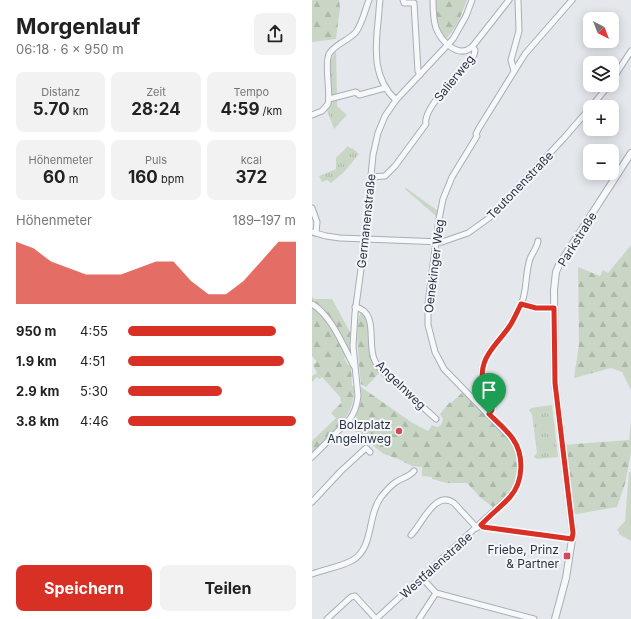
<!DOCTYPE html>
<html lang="de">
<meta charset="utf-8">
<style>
:root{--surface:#fff;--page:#f2f2f2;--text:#222;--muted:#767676;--accent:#d93025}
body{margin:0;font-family:Inter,sans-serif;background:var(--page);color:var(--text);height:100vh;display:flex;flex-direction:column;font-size:15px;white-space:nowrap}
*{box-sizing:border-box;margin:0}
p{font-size:13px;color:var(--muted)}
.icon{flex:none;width:22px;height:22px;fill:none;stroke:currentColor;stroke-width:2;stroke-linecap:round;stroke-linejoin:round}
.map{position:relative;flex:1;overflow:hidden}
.sheet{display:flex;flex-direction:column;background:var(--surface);width:312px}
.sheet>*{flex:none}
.needle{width:26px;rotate:138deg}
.buttons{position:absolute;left:271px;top:12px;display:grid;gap:8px}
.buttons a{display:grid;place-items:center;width:36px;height:36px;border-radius:8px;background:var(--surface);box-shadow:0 2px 10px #0003;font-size:20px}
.pin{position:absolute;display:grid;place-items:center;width:34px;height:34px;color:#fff;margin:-41px -17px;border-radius:50% 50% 50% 0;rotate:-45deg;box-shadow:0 0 4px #0007}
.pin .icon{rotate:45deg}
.round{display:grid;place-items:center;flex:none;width:42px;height:42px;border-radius:8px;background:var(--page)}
.overview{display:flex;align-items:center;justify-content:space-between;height:68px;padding:0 16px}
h1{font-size:22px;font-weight:700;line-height:30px}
.figures{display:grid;grid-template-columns:repeat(3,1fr);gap:6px;height:68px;padding:4px 16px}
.figures div{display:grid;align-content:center;border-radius:8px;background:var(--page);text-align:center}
.figures b{font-size:17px;font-weight:700}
.figures small{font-size:11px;font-weight:400}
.figures p{font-size:11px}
.chart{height:112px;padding:8px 16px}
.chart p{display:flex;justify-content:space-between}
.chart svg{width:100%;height:72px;margin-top:4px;fill:var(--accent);opacity:.7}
.button{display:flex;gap:8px;margin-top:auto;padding:8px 16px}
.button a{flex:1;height:46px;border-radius:8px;background:var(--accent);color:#fff;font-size:16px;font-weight:700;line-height:46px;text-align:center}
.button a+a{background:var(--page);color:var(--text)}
ul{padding:0 16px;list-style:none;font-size:13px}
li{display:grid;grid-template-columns:64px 48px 1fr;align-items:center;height:30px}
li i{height:10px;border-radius:5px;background:var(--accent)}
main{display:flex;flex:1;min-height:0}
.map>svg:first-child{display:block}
</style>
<main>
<section class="sheet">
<div class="overview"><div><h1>Morgenlauf</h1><p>06:18 · 6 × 950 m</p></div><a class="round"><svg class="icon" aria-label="share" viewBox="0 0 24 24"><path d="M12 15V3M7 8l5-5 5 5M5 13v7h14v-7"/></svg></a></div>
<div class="figures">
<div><p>Distanz</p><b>5.70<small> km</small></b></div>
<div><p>Zeit</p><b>28:24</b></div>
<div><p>Tempo</p><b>4:59<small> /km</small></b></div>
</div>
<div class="figures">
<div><p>Höhenmeter</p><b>60<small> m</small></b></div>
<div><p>Puls</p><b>160<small> bpm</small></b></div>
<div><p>kcal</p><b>372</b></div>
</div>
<div class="chart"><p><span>Höhenmeter</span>189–197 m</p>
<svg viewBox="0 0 160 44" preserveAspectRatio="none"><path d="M0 44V6L10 10L20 18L30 22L40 26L50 26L60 26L70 22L80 18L90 18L100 30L110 38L120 38L130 30L140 18L150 6L160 6V44z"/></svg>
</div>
<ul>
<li><b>950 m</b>4:55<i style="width:88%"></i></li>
<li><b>1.9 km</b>4:51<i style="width:93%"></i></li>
<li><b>2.9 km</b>5:30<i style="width:56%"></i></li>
<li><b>3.8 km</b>4:46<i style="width:100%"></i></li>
</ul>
<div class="button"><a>Speichern</a><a>Teilen</a></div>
</section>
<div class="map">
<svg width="319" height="619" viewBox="0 0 319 619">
<defs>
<pattern id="grass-tufts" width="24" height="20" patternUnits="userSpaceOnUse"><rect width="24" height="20" fill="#c9d6c5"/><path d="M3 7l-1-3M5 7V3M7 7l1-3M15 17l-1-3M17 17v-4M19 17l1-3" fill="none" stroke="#adb8ab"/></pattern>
<pattern id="forest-firs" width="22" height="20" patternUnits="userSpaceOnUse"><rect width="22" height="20" fill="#c9d6c5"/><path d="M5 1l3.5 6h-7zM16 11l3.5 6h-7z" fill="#adb8ab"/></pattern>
</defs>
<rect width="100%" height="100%" fill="#e4e7ec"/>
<g fill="url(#grass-tufts)">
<polygon points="24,50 25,96 19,98 18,62"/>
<polygon points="25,98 25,106 35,115 22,129 15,110 18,106 19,100"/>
<polygon points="36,146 39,149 40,148 47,154 32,172 19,183 15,180 10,182 7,176 24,169 24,158"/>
<polygon points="94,188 126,211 125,217 93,189"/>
<polygon points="240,405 246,457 225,459 222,457 225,453 220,414 217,410 219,408"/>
</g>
<g fill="url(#forest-firs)">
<polygon points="0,0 27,0 28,8 24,39 0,42"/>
<path d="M123,0H155L146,23L135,38L132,37C123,27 124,14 123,0Z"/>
<polygon points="319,245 319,390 310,372 299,368 262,378 267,344 266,267 288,276 291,270 296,273"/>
<polygon points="0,296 2,299 20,299 38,332 38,354 24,330 0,302"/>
<path d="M0,305L14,317L35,356L32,358L36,365L39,363L40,386H42C44,417 20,433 0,453V441L24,418L19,413L30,402L28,400L29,398L10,377L7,379L5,377L0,382V376L5,373L1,365L5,362L0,356Z"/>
<path d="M48,314H51C61,325 55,342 58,355C60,362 64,367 68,372L54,387L49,384C48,370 42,325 48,314Z"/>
<path d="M49,387L99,422L116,431L120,425L125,427L129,425L131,419L128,414L138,402L139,403L151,392C187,429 236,459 182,508L169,498L155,483H135L120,479V477L110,476V467L100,466L86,459L72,454L37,427L45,416H44L49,402Z"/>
<polygon points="319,422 319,453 313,484 305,507 259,515 250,445 317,440"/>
</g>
<g fill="#c9d6c5">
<polygon points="80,423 97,428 94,438 77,433"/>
<polygon points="317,472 319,472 319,541 307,534 307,532 305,530 313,521"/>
</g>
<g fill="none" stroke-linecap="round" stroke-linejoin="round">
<g stroke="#a9aeb7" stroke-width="7">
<g id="minor">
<path d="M68,0C67,7 67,14 66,22C63,50 61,79 84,100"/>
<polyline points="91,0 92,3 102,3 106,71 108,75"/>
<path d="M121,0C121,9 121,19 124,28C129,41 146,59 160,47L197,0"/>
<polyline points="202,71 199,60 207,31 206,0"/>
<polyline points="300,80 319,51"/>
<polyline points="17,99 44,92 47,95 73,88"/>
<polyline points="279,107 297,85"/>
<path d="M0,115L10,111L16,104C19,91 12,65 17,54C23,44 36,41 44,32C50,24 53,10 57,0"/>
<path d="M59,177L73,176L83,166L114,124C110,108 152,69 162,55L163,50L160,47"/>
<polyline points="0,208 5,222 4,233"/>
<polyline points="0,232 14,236 28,238 130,242 156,233 177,218 252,138 278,108"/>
<path d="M0,304C20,316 31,346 42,366"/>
<path d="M209,304C215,294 213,273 218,259C220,253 225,248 226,241"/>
<path d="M43,307C68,312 54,345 63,361C67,370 75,376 82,382C96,394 110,406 124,419"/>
<path d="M177,414L180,410V408C177,400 172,393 171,385C165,357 184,346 198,326C202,319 205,311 209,304L224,308H242"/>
<path d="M0,457L37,420C43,413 45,405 46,396L41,346L43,313L52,247L61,155L66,133L73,116L84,100L141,39L154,16L160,0"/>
<polyline points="0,502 29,471 54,448 58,452"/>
<polyline points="169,525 171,527 260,539"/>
<path d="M99,535C109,526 123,489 142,503L165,528"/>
<path d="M0,574C13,569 29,567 41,560C62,547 55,516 69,497C73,492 78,486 84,482C90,478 97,477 102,471"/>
<polyline points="110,578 124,593 222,619"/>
<polyline points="15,619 39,597 43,596 64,619"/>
<path d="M64,619L197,497C211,481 212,458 201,440L132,369L123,352L116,325V304L127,219L131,199L140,177L165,136L164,134L167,128L213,54L260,0"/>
<polyline points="107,619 124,593"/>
</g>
</g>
<g stroke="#a9aeb7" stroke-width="8">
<polyline id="tertiary" points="243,619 254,578 261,533 243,383 242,290 244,272 247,265 319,153"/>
</g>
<use href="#minor" stroke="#f7f8fa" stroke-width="5"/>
<use href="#tertiary" stroke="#f7f8fa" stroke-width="6"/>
</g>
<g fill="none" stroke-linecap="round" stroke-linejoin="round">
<g stroke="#fff" stroke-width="8">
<path id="route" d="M209,304L224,308H242L243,383L261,533L260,539L171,527L169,525C178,515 189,507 198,497C212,481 212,455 201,439C194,429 185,422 177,414L180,410V408C177,400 172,393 171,385C166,357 184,346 197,327C202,320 205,312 209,304Z"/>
</g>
<use href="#route" stroke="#d93025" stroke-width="5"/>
</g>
<g fill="#d1495b" stroke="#f4f6f9" stroke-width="1.5">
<circle cx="87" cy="431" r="4"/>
<rect x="251" y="552" width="8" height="8" rx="2"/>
</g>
<g text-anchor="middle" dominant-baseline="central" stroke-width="4" stroke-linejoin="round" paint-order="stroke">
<g font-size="12" fill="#2b3445" stroke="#f4f6f9">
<text transform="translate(142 78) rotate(-51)">Salierweg</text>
<text transform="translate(208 185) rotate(-46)">Teutonenstraße</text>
<text transform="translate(54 221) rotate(-84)">Germanenstraße</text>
<text transform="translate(265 239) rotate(-58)">Parkstraße</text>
<text transform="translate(122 266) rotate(-83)">Oenekinger Weg</text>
<text transform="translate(89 385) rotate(44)">Angelnweg</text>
<text transform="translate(124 565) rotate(-42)">Westfalenstraße</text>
</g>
<g font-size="12" fill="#2b3445" stroke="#f4f6f9" text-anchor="end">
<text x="79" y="424">Bolzplatz<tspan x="79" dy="14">Angelnweg</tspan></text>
<text x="247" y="549">Friebe, Prinz<tspan x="247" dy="14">&amp; Partner</tspan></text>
</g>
</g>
</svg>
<div class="buttons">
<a><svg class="needle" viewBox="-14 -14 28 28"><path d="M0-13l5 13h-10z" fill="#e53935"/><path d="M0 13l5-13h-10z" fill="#767676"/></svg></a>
<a><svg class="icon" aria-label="layers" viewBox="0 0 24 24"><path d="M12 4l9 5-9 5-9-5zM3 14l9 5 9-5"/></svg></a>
<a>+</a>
<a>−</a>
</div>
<div class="pin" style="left:177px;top:414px;background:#1e9e55"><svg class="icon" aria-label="arrive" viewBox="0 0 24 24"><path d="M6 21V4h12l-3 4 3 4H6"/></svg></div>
</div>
</main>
